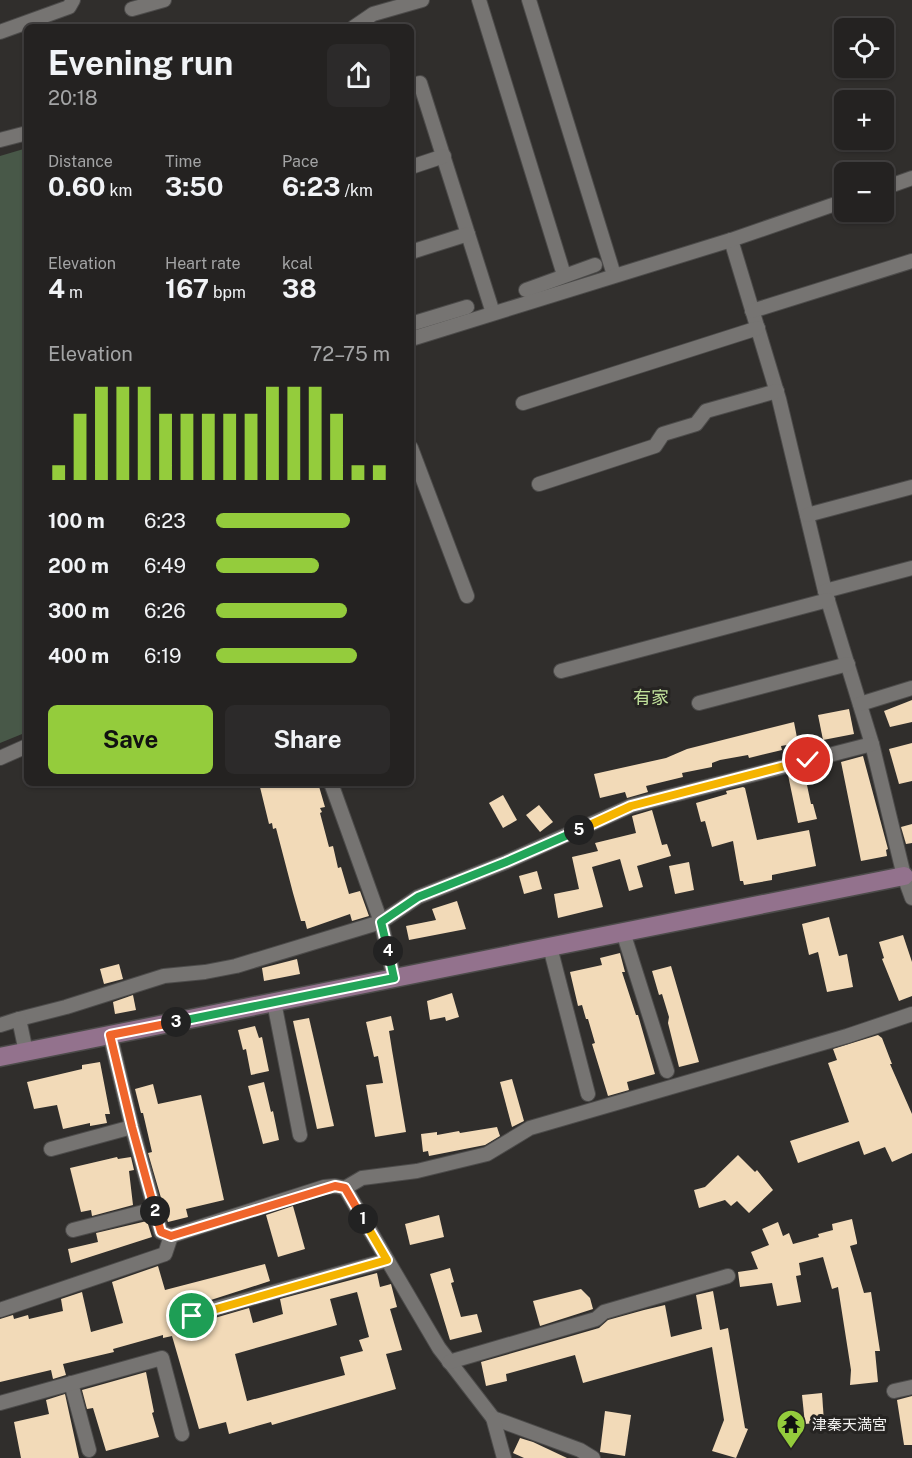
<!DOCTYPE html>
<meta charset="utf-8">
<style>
:root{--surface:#242221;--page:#2c2a2a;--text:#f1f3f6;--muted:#a3a4a5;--line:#413f3f;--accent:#94cc3c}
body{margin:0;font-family:"Public Sans","Noto Sans JP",sans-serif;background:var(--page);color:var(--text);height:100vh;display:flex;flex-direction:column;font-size:22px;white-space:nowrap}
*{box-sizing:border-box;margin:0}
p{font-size:20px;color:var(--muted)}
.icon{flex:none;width:33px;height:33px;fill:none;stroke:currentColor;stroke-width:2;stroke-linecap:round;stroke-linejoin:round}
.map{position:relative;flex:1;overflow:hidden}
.drawer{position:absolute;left:24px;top:24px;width:390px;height:762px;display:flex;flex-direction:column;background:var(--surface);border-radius:9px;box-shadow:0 2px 4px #0004,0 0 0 2px var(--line)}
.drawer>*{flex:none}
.controls{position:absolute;left:834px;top:18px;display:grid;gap:12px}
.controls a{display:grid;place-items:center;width:60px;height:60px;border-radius:9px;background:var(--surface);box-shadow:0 2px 4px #0004,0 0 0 2px var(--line);font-size:30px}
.pin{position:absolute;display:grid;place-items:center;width:51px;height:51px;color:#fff;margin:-26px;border:3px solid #fff;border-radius:50%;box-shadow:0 2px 6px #0007}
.km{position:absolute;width:30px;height:30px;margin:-15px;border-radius:50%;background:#222;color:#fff;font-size:16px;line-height:30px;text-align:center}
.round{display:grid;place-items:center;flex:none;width:63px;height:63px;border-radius:9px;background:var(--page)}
.overview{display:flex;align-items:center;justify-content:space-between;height:102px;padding:0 24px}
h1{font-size:33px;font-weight:700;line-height:45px}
.figures{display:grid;grid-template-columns:repeat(3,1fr);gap:9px;height:102px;padding:6px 24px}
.figures div{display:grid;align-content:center}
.figures b{font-size:26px;font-weight:700}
.figures small{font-size:16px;font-weight:400}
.figures p{font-size:16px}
.chart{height:168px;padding:12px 24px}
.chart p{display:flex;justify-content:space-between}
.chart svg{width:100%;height:108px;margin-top:6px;stroke:var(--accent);stroke-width:6}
.button{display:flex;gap:12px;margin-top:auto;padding:12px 24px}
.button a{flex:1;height:69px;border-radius:9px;background:var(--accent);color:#111;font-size:24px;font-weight:700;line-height:69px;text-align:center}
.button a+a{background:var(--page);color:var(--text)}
ul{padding:0 24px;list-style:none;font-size:20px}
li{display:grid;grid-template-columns:96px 72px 1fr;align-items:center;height:45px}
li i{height:15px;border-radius:8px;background:var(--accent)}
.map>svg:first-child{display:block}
</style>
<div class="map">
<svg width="912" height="1458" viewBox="0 0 912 1458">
<rect width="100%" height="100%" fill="#302e2c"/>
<polygon fill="#485848" points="27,148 27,732 0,743 0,156"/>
<g fill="#f2dab8" fill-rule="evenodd">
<polygon points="912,700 912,722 890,727 884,711"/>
<polygon points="849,709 854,734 823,740 818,715"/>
<polygon points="794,722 798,743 781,746 782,750 749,758 748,755 720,760 712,763 712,767 682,773 683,777 646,786 648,792 627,798 625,792 600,798 594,774 666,758 687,749"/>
<polygon points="912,743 912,781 899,784 889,749"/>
<polygon points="863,756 888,849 886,850 887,856 861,861 841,762"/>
<polygon points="804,771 811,804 813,804 817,819 798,823 788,775"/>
<polygon points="259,783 318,783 325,807 320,808 322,812 320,813 329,847 333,846 338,868 341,867 349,894 360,891 369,916 352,921 350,914 307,929 305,921 301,921 293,893 276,828 273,829 272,823 269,824"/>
<polygon points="743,787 745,788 757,840 809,830 816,866 772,875 772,880 744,885 743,881 740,881 733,841 712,847 705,821 701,822 696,803 727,794 726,791"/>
<polygon points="503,795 517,820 503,828 489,803"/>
<polygon points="539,805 553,822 540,832 526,815"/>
<polygon points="652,810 662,845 667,844 671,856 637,866 643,887 629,891 620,859 592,867 603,907 558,918 554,894 579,889 572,857 598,851 595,843 636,833 632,816"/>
<polygon points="912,824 912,843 906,844 901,827"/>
<polygon points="689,862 694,890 675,894 669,866"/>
<polygon points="537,871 542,889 524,894 519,876"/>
<polygon points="457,901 466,929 409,940 406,926 436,920 432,909"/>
<polygon points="829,917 839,956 847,954 853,987 827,992 818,952 809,955 802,924"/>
<polygon points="903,935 912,962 912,996 899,1001 882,959 884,958 879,942"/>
<polygon points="620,953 625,972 622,972 636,1015 638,1015 655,1074 627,1082 629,1090 608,1096 592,1044 595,1043 588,1019 586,1019 582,1005 578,1006 570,972 602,965 600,958"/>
<polygon points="297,959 300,974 264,981 262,968"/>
<polygon points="119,964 123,979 104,984 100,969"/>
<polygon points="671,966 699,1062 679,1067 668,1023 669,1017 662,994 659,995 652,971"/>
<polygon points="452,993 459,1017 446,1021 445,1017 430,1020 427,1001"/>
<polygon points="133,995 136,1010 115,1014 113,1002"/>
<polygon points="391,1016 394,1030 389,1031 392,1050 406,1132 375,1137 366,1085 383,1083 378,1056 374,1057 366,1022"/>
<polygon points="309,1018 334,1126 317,1129 293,1021"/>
<polygon points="255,1026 259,1038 262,1037 269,1071 251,1075 246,1049 243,1050 238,1030"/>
<polygon points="878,1035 882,1038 892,1064 890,1064 912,1114 912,1153 892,1162 885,1147 864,1155 859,1141 798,1163 790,1141 849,1122 828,1063 837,1060 833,1049"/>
<polygon points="100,1062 110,1114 105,1114 107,1123 90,1126 90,1123 63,1129 57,1105 34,1109 27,1082 82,1069 82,1065"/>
<polygon points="512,1079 524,1121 512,1127 500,1082"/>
<polygon points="264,1082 271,1112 273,1111 279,1140 263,1144 248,1086"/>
<polygon points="153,1084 158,1104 201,1095 224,1200 186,1209 188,1217 168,1222 148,1153 152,1152 143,1113 141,1113 135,1089"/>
<polygon points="497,1127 500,1136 485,1145 429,1156 428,1151 423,1152 421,1134 437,1132 437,1135 459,1131 460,1133"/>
<polygon points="738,1155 755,1172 757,1170 773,1190 749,1213 737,1201 731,1206 725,1200 699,1208 694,1190 705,1187"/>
<polygon points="117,1157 118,1159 131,1157 134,1170 129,1171 133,1205 92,1216 91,1210 81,1212 70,1168"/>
<polygon points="293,1206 305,1249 278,1257 266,1215"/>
<polygon points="439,1215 444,1237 410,1245 405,1224"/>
<polygon points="852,1219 857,1242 857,1244 850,1246 864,1293 871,1292 880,1351 875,1351 878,1382 850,1385 851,1370 838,1287 832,1289 823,1257 799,1263 801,1275 796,1276 801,1302 777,1306 772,1283 740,1287 738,1272 758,1269 751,1252 769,1245 762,1229 778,1222 783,1236 789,1233 793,1244 819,1237 818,1234 833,1230 832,1224"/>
<polygon points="147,1221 152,1237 71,1263 68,1249 98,1242 96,1233"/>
<path d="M265,1264L270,1281L189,1307L183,1312L185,1321L194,1324L249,1308L253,1323L283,1314L280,1299L377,1273L380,1287L391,1284L397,1307L390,1309L402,1350L386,1354L396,1389L272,1425L271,1422L229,1434L226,1422L199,1429L172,1336L163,1338V1335L113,1349L114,1352L63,1364L66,1375L53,1379L51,1370L0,1382V1319L13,1315L14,1319L28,1315L29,1319L63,1311L61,1299L82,1292L91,1332L123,1323L112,1282L158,1266L165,1290ZM357,1292L369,1337L359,1340L363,1351L340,1357L345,1375L247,1401L235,1354L337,1325L330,1299Z"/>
<polygon points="450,1268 454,1282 451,1283 461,1317 477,1314 482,1332 450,1340 430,1274"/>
<polygon points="581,1289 590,1298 593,1309 540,1326 533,1301"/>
<polygon points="713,1291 720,1330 728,1328 745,1428 748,1429 736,1458 712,1451 724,1420 712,1347 583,1383 575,1355 506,1374 507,1381 486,1386 481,1362 599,1328 608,1320 644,1310 665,1305 671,1337 702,1329 696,1295"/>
<polygon points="146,1372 154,1412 152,1413 159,1437 106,1451 93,1408 87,1409 82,1390"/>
<polygon points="822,1393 824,1422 805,1424 802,1395"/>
<polygon points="65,1394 79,1458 21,1458 14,1422 49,1414 46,1400"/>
<polygon points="912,1396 912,1445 904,1445 897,1400"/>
<polygon points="605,1411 631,1415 625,1456 600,1452"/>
<polygon points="520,1438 533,1442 567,1458 524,1458 513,1453"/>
</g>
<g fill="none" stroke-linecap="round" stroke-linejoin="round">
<g stroke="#4c4b4a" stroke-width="16">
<g id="street">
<polyline points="479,0 564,275"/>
<polyline points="529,0 614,275"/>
<polyline points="132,9 164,0"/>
<polyline points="354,27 373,14 422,0"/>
<polyline points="0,32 69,7 73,0"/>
<polyline points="411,86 420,83 493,313"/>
<polyline points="0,140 27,133"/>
<polyline points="411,167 444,156"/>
<polyline points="884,188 912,178"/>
<polyline points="731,240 779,399 825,591 872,744 904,876 912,898"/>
<polyline points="411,252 468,234"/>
<polyline points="526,290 595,265"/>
<polyline points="752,311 912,261"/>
<polyline points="411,324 467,307"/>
<polyline points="411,339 731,240 844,201"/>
<polyline points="523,403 758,328"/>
<polyline points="411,448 467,596"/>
<polyline points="539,484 655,446 663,434 696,424 706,411 777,391"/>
<polyline points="807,515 912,487"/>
<polyline points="825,591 912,568"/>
<polyline points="561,671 828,600"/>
<polyline points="699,703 848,664"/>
<polyline points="860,704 912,688"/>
<polyline points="0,758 27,746"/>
<polyline points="331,783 381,922 394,978"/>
<polyline points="623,932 667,1071"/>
<polyline points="550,947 588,1094"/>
<polyline points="274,1002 300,1135"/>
<polyline points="19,1019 66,1007 164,976 205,972 236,966 381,922 418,897 506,862 631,806 872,744"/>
<polyline points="0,1025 19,1019 26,1052"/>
<polyline points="110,1035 132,1127 161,1232 171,1236 324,1187 335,1186 345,1188 362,1178 417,1171 487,1154 530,1128 847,1036 912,1014"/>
<polyline points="51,1149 132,1127"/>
<polyline points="345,1188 439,1348 493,1418 580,1450 593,1458"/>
<polyline points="73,1230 155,1209"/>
<polyline points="0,1310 165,1254 171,1236"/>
<polyline points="192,1315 387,1260"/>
<polyline points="449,1362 596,1319 604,1312 728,1276"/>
<polyline points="71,1383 89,1450"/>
<polyline points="894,1391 912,1387"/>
<polyline points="0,1403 162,1358 182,1434"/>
<polyline points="493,1418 504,1458"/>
</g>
</g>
<g stroke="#4c4b4a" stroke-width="21">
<polyline id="secondary" points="0,1057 904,876"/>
</g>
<use href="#street" stroke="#767472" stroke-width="14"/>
<use href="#secondary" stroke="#93728d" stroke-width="18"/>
</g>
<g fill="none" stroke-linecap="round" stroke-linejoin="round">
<g stroke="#fff" stroke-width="12">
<polyline id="split-1" points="192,1316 387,1260 363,1219"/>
</g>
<g stroke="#fff" stroke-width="12">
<polyline id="split-2" points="155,1211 161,1232 171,1236 335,1186 345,1188 363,1219"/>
</g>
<g stroke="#fff" stroke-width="12">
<polyline id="split-3" points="155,1211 132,1127 110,1035 176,1022"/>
</g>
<g stroke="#fff" stroke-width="12">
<polyline id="split-4" points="176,1022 394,978 388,951"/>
</g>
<g stroke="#fff" stroke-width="12">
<polyline id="split-5" points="388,951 381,922 418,897 506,862 579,830"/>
</g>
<g stroke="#fff" stroke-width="12">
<polyline id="split-6" points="579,830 631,806 808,760"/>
</g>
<use href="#split-1" stroke="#f5b400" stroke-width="8"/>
<use href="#split-2" stroke="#f0652b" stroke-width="8"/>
<use href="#split-3" stroke="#f0652b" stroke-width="8"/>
<use href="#split-4" stroke="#22a559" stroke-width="8"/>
<use href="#split-5" stroke="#22a559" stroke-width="8"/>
<use href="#split-6" stroke="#f5b400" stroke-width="8"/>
</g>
<defs>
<g id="temple-pin" transform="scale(1.5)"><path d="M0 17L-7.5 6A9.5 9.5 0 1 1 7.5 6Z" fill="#94cc3c" stroke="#262422"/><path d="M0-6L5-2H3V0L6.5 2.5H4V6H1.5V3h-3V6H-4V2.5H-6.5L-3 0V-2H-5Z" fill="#111"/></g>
</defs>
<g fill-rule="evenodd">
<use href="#temple-pin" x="791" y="1424"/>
</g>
<g text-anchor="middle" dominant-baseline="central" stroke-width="6" stroke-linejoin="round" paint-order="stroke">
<g font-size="15" fill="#f2f1f0" stroke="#262422" text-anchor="start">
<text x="812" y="1424">津秦天満宮</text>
</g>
<g font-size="18" fill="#c1e29b" stroke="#262422">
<text x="651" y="697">有家</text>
</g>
</g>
</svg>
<div class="controls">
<a><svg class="icon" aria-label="locate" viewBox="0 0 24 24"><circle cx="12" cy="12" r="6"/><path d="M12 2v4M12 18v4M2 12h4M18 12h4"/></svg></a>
<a>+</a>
<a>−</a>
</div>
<div class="pin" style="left:192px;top:1316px;background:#1e9e55"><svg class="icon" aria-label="arrive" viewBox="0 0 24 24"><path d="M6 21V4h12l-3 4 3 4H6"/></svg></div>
<div class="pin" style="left:808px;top:760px;background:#d93025"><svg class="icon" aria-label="check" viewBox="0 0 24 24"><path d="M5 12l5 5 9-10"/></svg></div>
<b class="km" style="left:363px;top:1219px">1</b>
<b class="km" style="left:155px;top:1211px">2</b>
<b class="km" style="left:176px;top:1022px">3</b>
<b class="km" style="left:388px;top:951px">4</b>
<b class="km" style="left:579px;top:830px">5</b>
<section class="drawer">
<div class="overview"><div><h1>Evening run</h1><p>20:18</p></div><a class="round"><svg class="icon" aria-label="share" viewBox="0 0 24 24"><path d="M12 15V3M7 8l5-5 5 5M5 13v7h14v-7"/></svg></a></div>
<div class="figures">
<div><p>Distance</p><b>0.60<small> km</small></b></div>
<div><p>Time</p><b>3:50</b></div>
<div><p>Pace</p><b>6:23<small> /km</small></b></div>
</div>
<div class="figures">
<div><p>Elevation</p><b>4<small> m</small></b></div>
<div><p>Heart rate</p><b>167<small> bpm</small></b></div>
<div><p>kcal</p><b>38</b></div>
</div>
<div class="chart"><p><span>Elevation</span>72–75 m</p>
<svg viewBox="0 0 160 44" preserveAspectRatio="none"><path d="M5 44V38M15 44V17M25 44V6M35 44V6M45 44V6M55 44V17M65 44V17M75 44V17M85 44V17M95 44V17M105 44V6M115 44V6M125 44V6M135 44V17M145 44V38M155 44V38"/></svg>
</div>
<ul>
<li><b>100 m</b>6:23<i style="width:77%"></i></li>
<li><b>200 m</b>6:49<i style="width:59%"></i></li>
<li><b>300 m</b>6:26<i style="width:75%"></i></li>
<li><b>400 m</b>6:19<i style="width:81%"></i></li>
</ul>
<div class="button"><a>Save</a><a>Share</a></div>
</section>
</div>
